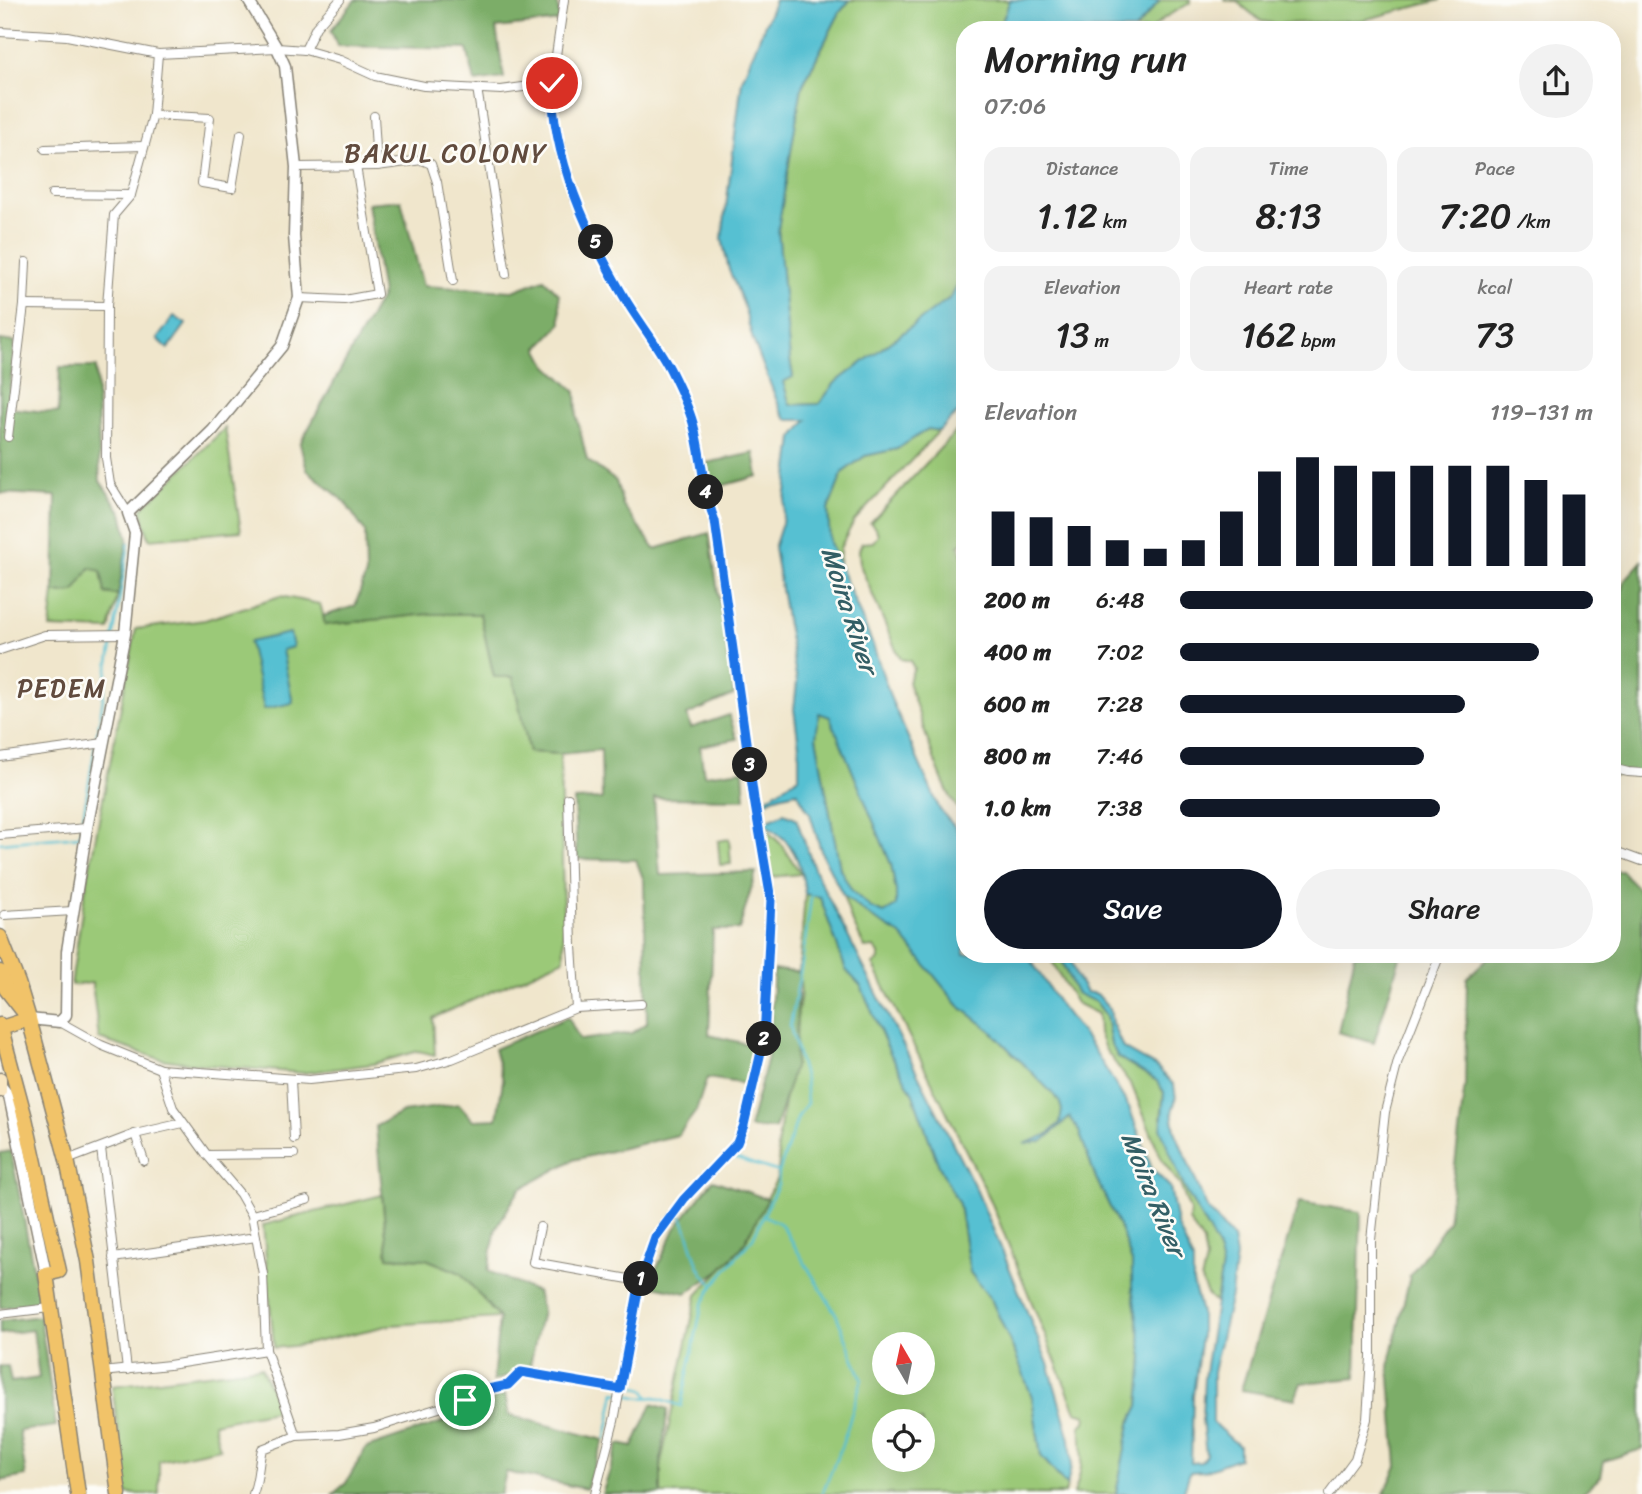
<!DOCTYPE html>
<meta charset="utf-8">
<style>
:root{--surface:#fff;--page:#f2f2f2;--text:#222;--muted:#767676;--accent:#111827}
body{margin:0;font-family:Sriracha,sans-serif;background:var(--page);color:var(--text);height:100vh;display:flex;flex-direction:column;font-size:26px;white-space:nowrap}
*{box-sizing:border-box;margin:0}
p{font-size:23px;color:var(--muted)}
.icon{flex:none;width:38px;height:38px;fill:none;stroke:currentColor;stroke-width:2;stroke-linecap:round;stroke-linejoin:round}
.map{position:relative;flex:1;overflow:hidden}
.panel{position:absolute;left:956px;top:21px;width:665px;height:942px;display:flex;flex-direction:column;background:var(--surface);border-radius:28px;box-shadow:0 7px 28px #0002}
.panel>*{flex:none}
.needle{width:46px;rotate:351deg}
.fabs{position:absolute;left:872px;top:1332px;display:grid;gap:14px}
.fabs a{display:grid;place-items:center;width:63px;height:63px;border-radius:50%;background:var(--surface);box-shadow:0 7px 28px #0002;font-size:35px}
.pin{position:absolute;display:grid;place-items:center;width:60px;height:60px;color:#fff;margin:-30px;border:4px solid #fff;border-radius:50%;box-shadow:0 2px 7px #0007}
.km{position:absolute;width:35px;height:35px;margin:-18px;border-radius:50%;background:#222;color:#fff;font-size:19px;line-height:35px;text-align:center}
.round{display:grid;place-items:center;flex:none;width:74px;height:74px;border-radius:37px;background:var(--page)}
.overview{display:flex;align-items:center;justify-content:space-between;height:119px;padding:0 28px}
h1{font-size:38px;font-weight:600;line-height:52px}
.metrics{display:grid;grid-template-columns:repeat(3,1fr);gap:10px;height:119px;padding:7px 28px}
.metrics div{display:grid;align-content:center;border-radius:18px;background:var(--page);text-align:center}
.metrics b{font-size:35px;font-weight:600}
.metrics small{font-size:19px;font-weight:400}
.metrics p{font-size:19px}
.chart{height:196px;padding:14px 28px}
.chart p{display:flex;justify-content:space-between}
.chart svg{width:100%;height:126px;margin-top:7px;stroke:var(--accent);stroke-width:6}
.action{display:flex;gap:14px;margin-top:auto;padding:14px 28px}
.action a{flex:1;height:80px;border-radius:42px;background:var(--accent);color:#fff;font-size:28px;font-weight:600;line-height:80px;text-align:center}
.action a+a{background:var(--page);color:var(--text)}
ul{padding:0 28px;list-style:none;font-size:23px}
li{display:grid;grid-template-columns:112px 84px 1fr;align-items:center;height:52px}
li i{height:18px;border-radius:9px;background:var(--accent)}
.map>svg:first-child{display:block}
</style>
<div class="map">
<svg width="1642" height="1494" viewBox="0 0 1642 1494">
<rect width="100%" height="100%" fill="#fdfcf7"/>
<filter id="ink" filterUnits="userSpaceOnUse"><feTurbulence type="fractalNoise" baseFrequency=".0143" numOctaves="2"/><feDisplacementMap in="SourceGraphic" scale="14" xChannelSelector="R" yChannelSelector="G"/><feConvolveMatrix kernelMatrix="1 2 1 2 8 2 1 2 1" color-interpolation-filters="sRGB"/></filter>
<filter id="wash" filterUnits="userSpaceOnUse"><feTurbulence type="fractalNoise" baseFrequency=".00686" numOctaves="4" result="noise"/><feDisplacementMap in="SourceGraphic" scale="28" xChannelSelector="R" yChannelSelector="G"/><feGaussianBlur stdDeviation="1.57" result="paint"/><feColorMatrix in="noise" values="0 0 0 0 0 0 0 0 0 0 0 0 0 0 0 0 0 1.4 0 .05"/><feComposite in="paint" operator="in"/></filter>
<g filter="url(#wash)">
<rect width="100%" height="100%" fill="#f0e6cc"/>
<g fill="#9bc978" stroke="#5c724a" stroke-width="2" fill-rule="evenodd">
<polygon points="850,0 1010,0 999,30 964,30 964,273 952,297 835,383 819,404 790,405 783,382 793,376 790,360 778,229 795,127 802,87 840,12"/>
<polygon points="1160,0 1190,0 1190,3 1164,18 1151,30 1135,30"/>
<polygon points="1223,0 1441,0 1363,20 1277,24 1261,21 1236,1"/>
<path d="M964,423V541L959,545L962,555L964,550V814C944,803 918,708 908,682L914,668L910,661L901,659L896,650L860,565L859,550L862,543L873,542L878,535L876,528L870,523Z"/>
<polygon points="225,428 241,531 149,539 141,509"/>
<polygon points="928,429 939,431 854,521 840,548 839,565 830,543 828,510 843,472 865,456 897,449"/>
<polygon points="89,568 101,571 105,593 118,595 109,630 50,628 54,593 74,592"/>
<polygon points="280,596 320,604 326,625 429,614 480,614 494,677 513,677 529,752 560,754 564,959 433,1018 435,1055 418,1051 373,1064 303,1073 206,1065 160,1059 99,1039 92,983 71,985 84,897 136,629 205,620"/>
<polygon points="819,713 830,716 891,864 896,891 896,906 884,913 871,908 851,891 840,869 816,737"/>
<polygon points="764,828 781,844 801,874 772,877"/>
<polygon points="729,839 731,864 720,865 718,841"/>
<path d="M805,894L820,897L846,970L861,986L889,1051L912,1092L939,1166L959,1204L970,1272L992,1301L1016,1355L1032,1397L1041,1456L1067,1486L1065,1494H659V1472L697,1295L742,1247L749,1235L777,1178L779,1161L777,1148L801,993L799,972ZM884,1344H922V1382H884ZM884,1421H922V1460H884Z"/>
<path d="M843,895L872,918L901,934L958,1005L990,1030L1059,1100L1062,1110L1061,1123L1047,1135L1032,1142L1043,1141L1070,1116L1079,1131L1096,1178L1120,1228L1132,1262V1287L1143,1357L1139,1406L1130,1424L1116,1494H1074C1082,1470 1085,1451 1080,1427L1085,1422L1086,1415L1076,1412L990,1199L873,964L879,960V953L874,947L865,948L850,917Z"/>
<polygon points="1047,954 1058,954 1076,992 1096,1002 1106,1015 1111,1044 1118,1057 1157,1081 1164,1093 1161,1118 1184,1187 1217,1246 1222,1266 1216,1303 1207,1294 1201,1281 1206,1260 1203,1242 1189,1221 1190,1211 1180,1185 1162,1160 1132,1086 1105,1049 1099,1033 1098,1014 1076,1003"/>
<polygon points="382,1195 388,1257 426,1259 461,1273 499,1318 391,1325 302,1345 274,1348 263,1225"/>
<polygon points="261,1367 280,1410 213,1423 220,1448 159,1461 159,1494 127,1494 112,1386"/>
</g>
<g fill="#7cad68" stroke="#4c6442" stroke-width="2">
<polygon points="355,0 557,0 560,21 496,28 504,78 475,82 467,49 337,46 331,30"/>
<polygon points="401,200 423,286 513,291 544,279 559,294 561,324 538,348 547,365 576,392 577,417 587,460 616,481 623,505 655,549 709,533 734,695 687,715 691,728 729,715 737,739 700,746 704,775 743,770 745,799 654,798 660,875 756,872 739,930 713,930 709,1035 756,1046 747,1084 707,1078 696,1111 678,1135 573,1160 520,1189 496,1228 488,1271 537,1292 542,1311 529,1370 493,1381 499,1318 461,1273 426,1259 388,1257 376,1126 403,1112 459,1104 473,1120 497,1119 503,1080 494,1049 568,1017 580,1040 632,1033 647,1023 644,881 636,860 577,859 574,800 602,799 601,750 560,754 529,752 513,677 494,677 480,614 429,614 325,625 323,616 355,606 366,574 365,532 344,501 307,470 300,444 382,295 368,203"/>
<polygon points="0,340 15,342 8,408 58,413 60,367 96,367 100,481 122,513 128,538 118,595 105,593 101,571 90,568 74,592 54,593 56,496 0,493"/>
<polygon points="754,453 758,476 710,489 706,463"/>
<polygon points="1642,561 1642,768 1638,773 1612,776 1612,627 1625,580"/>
<polygon points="1612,871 1622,871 1642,894 1642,1449 1604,1461 1601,1477 1581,1494 1384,1494 1397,1466 1389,1366 1410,1276 1448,1221 1465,1084 1467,978 1492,954 1612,954"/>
<polygon points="1355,954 1401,954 1374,1043 1338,1032"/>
<polygon points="774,970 799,972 795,1064 775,1129 749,1128 768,1057"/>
<polygon points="11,1151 40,1303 0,1308 0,1153"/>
<polygon points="713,1180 768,1199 742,1247 720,1270 686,1293 649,1285 675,1229"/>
<polygon points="1299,1202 1361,1212 1356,1378 1301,1383 1295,1399 1241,1390"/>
<polygon points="40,1316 56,1426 19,1431 26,1476 0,1481 0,1366 8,1366 11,1382 39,1378 33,1330 0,1334 0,1321"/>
<polygon points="505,1394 509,1415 604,1440 586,1489 506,1472 501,1494 333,1494 346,1483 366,1448 440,1423"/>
<polygon points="652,1404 668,1409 661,1457 661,1494 602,1494 619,1444 633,1447"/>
</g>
<g fill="#56c0d2" stroke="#396e77" stroke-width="2" fill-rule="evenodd">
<path d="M775,0H850L840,12L802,86L795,127L778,229L790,360L793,377L783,382L790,405L819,404L835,383L951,297L964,273V406L939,431L928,429L897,449L865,456L843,472L828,510L830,543L873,645L891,699L940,810L955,827L964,843V954H1027L1057,1001L1093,1048L1129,1107L1152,1169L1170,1187L1177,1224L1193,1261V1283L1201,1313V1336L1193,1396L1191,1463L1201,1462L1206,1455L1202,1419L1204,1378L1222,1266L1217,1246L1184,1187L1161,1130L1164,1092L1157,1081L1118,1057L1111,1044L1106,1015L1096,1002L1076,993L1058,954H1068L1076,976L1086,992L1097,994L1110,1009L1112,1023L1123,1048L1158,1068L1174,1085L1176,1099L1172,1112L1175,1131L1207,1208L1233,1239L1236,1256L1231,1295L1213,1372V1423L1239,1446V1458L1204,1471L1190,1472L1183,1494H1116L1130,1424L1139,1406L1143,1357L1132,1287V1262L1120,1228L1096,1178L1079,1131L1070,1117L1043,1141L1024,1144L1047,1135L1060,1123L1062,1110L1059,1100L990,1030L958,1005L901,935L872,918L843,895L822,854L810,814L797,792C783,795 766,796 760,811L766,821L784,813L796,818L815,871L976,1189L1007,1262L1049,1366L1070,1439L1072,1462L1067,1486L1041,1456L1032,1397L1016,1355L992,1301L970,1272L959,1204L939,1166L912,1092L889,1051L861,986L846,970L820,897L805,894C803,875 799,856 786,841C774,829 760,825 757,808L761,802L799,777V746L794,709L797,682L774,548L782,523L793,438L807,420H788L781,411L753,340L743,303L729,270L722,239L742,80ZM819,713L830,717L891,864L896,891V906L884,913L871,908L852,891L840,869L816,737Z"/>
<polygon points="1010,0 1160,0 1135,30 999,30"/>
<polygon points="174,316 186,324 168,349 157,339"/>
<polygon points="290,633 293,647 282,650 293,703 264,709 249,642"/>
</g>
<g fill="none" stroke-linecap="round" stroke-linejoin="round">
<g stroke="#56c0d2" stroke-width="2.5">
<polyline points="0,843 80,836 129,543"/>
<polyline points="731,1157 779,1172"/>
<path d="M680,1213C692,1234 693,1273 714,1284"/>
<polyline points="763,1215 781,1224 836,1314 862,1379 843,1442 822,1494"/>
<polyline points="628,1385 644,1389 648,1396"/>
<polyline points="606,1438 615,1392 641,1398 656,1397 681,1406 702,1305 714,1284 753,1238 778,1184 779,1172 798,1117 807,1103 805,1080 790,1026 802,963 812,891"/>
</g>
</g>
</g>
<g filter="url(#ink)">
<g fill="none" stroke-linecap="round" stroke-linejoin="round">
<g stroke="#868174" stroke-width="10">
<g id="minor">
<polyline points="564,0 552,83 552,109 563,159 576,202 623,296 670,368 693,421 707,501 715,521 754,799 771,900 764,1039 744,1125 737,1143 684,1199 655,1238 640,1281 614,1421 595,1494"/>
<polyline points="0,32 67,36 158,54 277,48 305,50 340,60 375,76 424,86 501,90 552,83"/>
<polyline points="305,50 316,27 340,0"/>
<polyline points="477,88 506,274"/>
<polyline points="153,115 210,118 202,183 232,188 241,134"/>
<polyline points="374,116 377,166"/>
<polyline points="45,149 143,146"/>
<polyline points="296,167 377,166 422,160 431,164 437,182 453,281"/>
<polyline points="52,194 131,195"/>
<polyline points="299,298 344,300 377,294 356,166"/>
<polyline points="24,305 107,306"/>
<polyline points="8,437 24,305 26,262"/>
<polyline points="128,513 110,484 106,458 107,306 114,215 131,195 153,115 158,54"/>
<polyline points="0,650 45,635 125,634"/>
<polyline points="0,757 104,743"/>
<polyline points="1612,768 1628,772 1642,773"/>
<polyline points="568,798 572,946 576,1008"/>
<polyline points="0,835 87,828"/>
<polyline points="1612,850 1642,861"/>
<polyline points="4,915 73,911"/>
<path d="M60,1022L101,1045L160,1069L173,1108L207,1155L240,1194L252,1215L263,1274L266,1350L296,1436L262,1449C258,1465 259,1478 253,1494"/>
<polyline points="160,1069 309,1080 416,1069 452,1059 576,1008 641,1004"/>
<polyline points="291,1080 294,1139"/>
<polyline points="135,1134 144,1161"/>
<polyline points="101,1148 127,1370"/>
<polyline points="207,1155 294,1154"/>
<polyline points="67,1160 135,1134 183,1123"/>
<polyline points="252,1215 307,1200"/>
<polyline points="540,1227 533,1262 640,1281"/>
<polyline points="113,1258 256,1237"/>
<polyline points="0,1314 50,1308"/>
<polyline points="102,1372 169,1365 266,1350"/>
<polyline points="296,1436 339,1434 374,1428 465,1400 483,1390 508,1385 521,1372 620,1389"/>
<polyline points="1329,1494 1355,1459 1367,1419 1371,1357 1371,1240 1385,1112 1398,1061 1440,954"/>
</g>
</g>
<g stroke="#868174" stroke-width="13">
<g id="tertiary">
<polyline points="29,1019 60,1022 66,1015 67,951 87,828 125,634 135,533 128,513 213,430 282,346 299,298 294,236 296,167 285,66 277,48 248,0"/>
<polyline points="2,1087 9,1096 46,1274"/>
</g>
</g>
<g stroke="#868174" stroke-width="15">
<polyline id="secondary" points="0,1079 0,1091"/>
</g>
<g stroke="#868174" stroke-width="17">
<g id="trunk">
<polyline points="0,937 18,983 29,1019 67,1160 88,1261 119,1494"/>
<polyline points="0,972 6,989 24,1012"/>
<polyline points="0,1025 25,1118 59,1271 46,1274 78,1494"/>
<polyline points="1,1028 29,1019"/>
</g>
</g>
<use href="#minor" stroke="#fff" stroke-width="8"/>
<use href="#tertiary" stroke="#fff" stroke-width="10"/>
<use href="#secondary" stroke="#f9e7c3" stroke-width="12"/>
<use href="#trunk" stroke="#f1c369" stroke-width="14"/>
</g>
</g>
<g fill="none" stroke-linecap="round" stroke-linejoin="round" filter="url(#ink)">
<g stroke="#fff" stroke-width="14">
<path id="route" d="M465,1400L483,1390L508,1385L521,1372L620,1389L640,1281L655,1238L684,1199L737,1143L744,1125L764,1039L771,900L754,799L715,521C702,489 702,455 693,423C688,405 678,385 670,369C657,344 638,321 624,297C587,233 552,158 552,83"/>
</g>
<use href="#route" stroke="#1a73e8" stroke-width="9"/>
</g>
<g text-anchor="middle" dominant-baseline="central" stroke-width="5" stroke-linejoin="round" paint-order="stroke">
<g font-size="26" letter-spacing="2" fill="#614b3e" stroke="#fdfcf7">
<text x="446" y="153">BAKUL COLONY</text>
<text x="62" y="688">PEDEM</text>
</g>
<g font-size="26" font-style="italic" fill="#335e65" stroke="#fdfcf7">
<text transform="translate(850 610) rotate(72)">Moira River</text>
<text transform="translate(1154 1194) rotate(68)">Moira River</text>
</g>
</g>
</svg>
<div class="fabs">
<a><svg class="needle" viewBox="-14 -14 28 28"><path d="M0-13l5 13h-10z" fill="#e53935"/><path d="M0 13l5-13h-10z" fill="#767676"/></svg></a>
<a><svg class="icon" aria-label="locate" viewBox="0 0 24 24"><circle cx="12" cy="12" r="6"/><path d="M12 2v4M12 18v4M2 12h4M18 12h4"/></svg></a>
</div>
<div class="pin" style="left:465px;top:1400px;background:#1e9e55"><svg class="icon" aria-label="arrive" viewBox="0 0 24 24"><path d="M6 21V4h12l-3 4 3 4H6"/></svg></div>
<div class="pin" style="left:552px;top:83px;background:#d93025"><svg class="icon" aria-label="check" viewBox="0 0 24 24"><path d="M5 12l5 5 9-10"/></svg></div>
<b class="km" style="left:641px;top:1279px">1</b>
<b class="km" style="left:764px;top:1039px">2</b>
<b class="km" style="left:750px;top:765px">3</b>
<b class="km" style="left:706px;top:492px">4</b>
<b class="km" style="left:596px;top:242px">5</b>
<section class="panel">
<div class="overview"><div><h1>Morning run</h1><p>07:06</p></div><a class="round"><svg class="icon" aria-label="share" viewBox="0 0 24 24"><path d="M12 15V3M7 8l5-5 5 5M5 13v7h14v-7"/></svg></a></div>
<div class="metrics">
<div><p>Distance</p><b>1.12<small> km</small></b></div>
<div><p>Time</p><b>8:13</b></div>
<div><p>Pace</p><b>7:20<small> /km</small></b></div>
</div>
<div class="metrics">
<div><p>Elevation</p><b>13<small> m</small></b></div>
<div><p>Heart rate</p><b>162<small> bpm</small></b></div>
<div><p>kcal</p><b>73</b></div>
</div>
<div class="chart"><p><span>Elevation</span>119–131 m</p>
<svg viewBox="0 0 160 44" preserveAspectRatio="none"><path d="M5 44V25M15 44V27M25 44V30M35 44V35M45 44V38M55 44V35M65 44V25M75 44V11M85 44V6M95 44V9M105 44V11M115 44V9M125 44V9M135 44V9M145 44V14M155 44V19"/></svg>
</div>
<ul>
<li><b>200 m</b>6:48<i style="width:100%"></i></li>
<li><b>400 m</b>7:02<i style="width:87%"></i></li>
<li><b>600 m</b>7:28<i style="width:69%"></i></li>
<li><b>800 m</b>7:46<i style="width:59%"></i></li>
<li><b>1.0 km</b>7:38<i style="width:63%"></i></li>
</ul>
<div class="action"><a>Save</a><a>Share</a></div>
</section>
</div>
